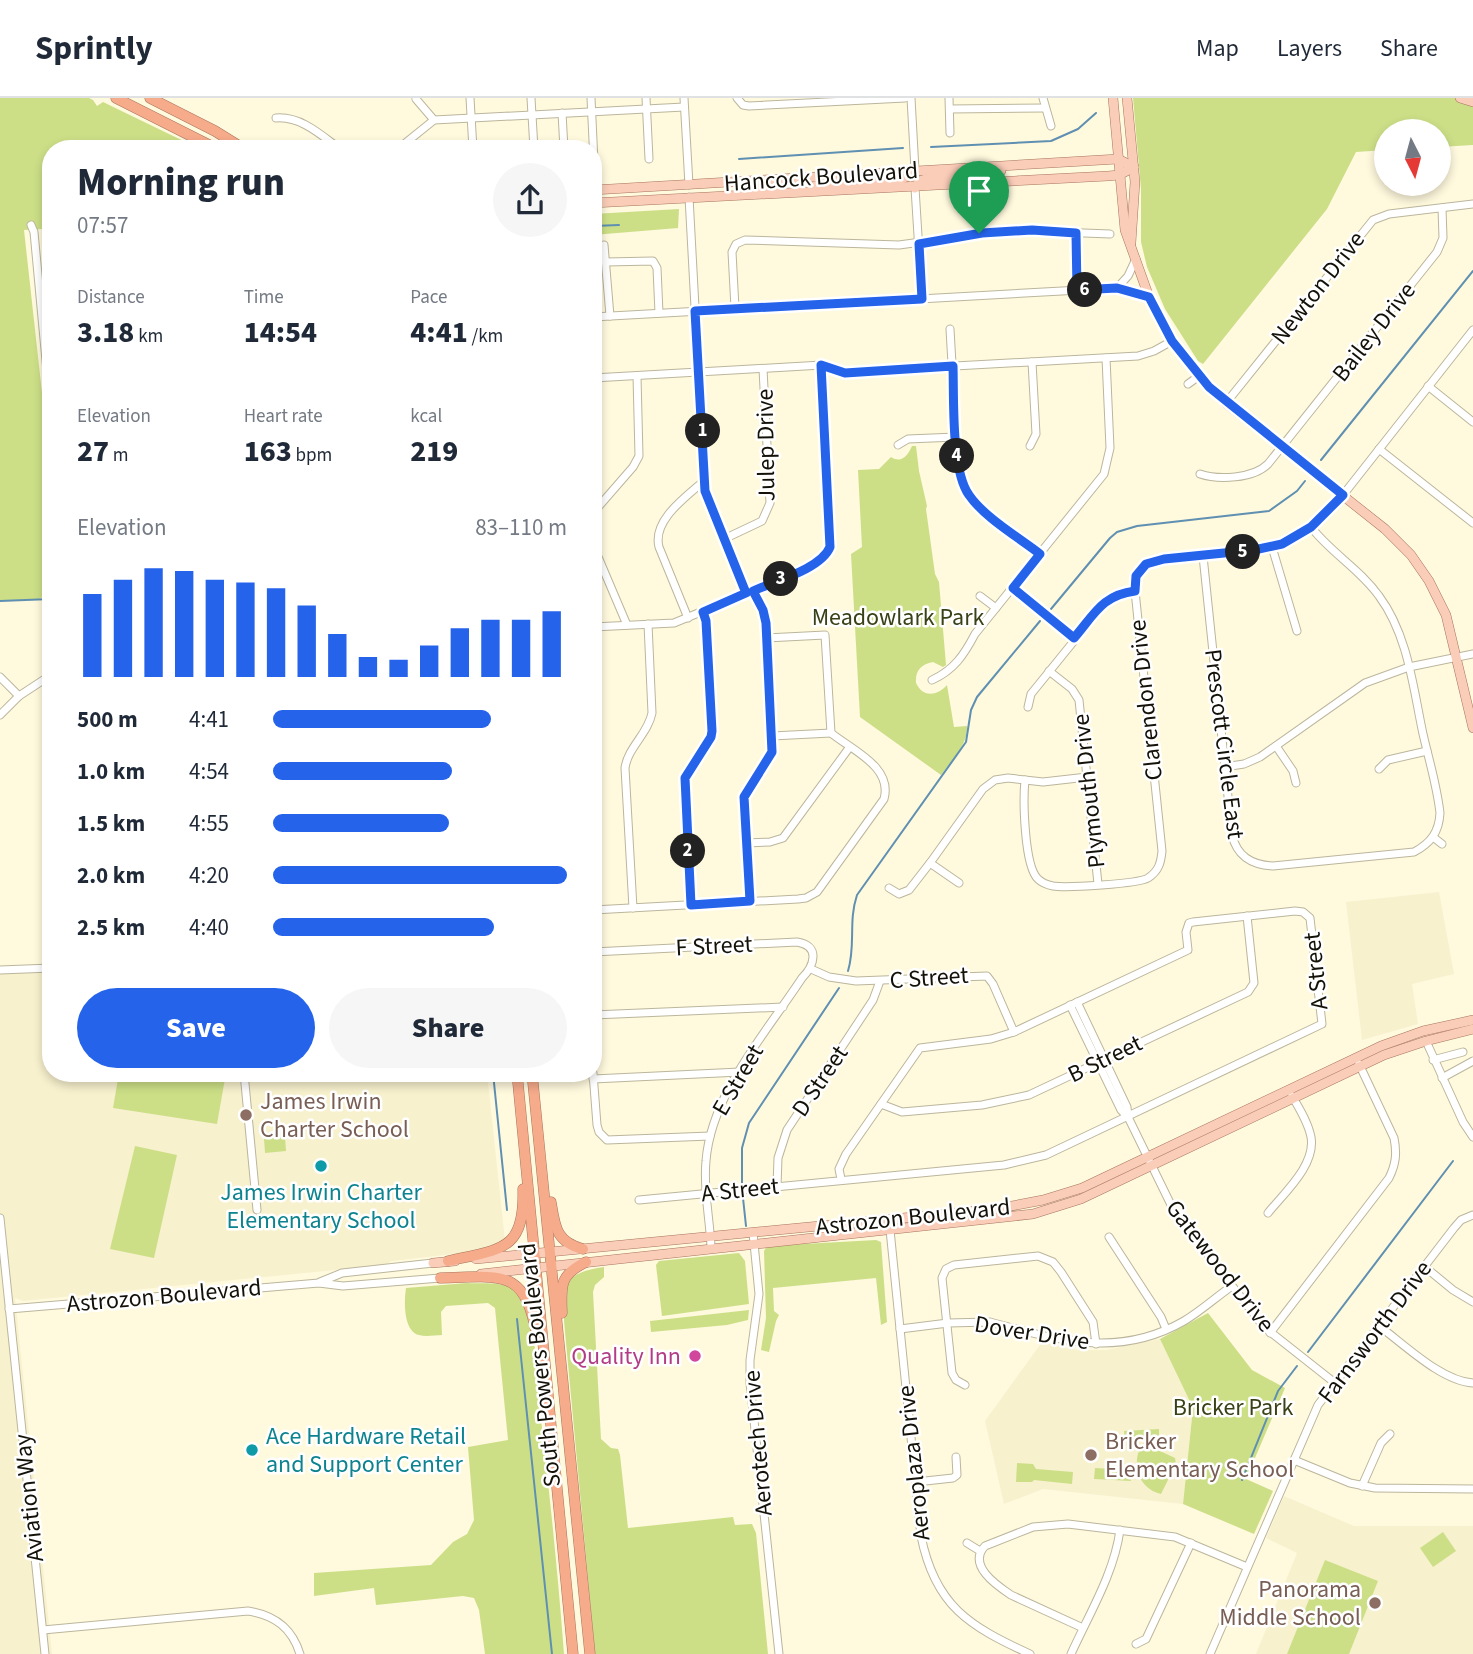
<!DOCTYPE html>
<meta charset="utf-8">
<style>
:root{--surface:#fff;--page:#f6f6f7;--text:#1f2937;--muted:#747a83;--line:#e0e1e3;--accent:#2563eb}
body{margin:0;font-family:"Source Sans 3",sans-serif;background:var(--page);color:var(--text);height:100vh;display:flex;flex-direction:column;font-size:26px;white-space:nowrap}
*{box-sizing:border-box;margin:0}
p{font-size:23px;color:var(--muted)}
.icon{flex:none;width:38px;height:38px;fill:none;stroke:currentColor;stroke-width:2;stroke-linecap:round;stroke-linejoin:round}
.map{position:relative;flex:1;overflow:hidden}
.side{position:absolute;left:42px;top:42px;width:560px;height:942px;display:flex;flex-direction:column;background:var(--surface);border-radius:28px;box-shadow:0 4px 10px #0003}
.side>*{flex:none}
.needle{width:46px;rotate:174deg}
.tools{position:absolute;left:1374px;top:21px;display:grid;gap:14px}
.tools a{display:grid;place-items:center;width:77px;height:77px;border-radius:50%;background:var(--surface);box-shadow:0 4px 10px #0003;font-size:35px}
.pin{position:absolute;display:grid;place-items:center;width:60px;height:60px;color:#fff;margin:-72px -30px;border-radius:50% 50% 50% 0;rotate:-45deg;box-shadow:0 0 7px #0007}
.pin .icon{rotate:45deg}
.km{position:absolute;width:35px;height:35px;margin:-18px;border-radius:50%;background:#222;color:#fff;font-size:19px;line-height:35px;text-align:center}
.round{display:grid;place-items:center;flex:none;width:74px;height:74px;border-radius:37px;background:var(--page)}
.overview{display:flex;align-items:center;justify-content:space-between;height:119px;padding:0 35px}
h1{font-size:38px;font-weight:800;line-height:52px}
.stats{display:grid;grid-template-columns:repeat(3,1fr);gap:10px;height:119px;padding:7px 35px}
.stats div{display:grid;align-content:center}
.stats b{font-size:30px;font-weight:800}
.stats small{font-size:19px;font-weight:400}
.stats p{font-size:19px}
.chart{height:196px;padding:14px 35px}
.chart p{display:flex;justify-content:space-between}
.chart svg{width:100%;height:126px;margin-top:7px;stroke:var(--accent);stroke-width:6}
.action{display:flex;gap:14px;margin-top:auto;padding:14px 35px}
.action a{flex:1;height:80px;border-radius:42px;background:var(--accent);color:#fff;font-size:28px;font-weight:800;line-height:80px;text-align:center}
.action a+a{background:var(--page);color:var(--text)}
ul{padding:0 35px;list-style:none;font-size:23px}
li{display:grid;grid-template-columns:112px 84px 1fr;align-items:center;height:52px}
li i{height:18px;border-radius:9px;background:var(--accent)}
header{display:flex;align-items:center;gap:42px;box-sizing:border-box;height:98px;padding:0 35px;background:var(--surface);border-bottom:2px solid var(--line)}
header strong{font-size:33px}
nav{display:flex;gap:38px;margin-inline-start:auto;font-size:24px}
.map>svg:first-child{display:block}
</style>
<header>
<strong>Sprintly</strong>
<nav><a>Map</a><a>Layers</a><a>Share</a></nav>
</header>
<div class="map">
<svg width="1473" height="1556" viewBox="0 0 1473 1556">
<rect width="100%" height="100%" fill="#fff9de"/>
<g fill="#f8f1ce">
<polygon points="1439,794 1454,876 1412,886 1418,926 1362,942 1346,804"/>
<polygon points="51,873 51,975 487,975 505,1143 480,1153 392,1163 385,1167 23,1203 15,1200 52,1556 0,1556 0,876"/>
<polygon points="1160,1241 1193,1310 1183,1406 1043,1391 1004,1406 985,1323 1042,1244 1077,1252 1107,1252"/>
<polygon points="1284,1398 1354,1428 1473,1428 1473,1556 1256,1556 1297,1455 1266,1440"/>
</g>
<g fill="#ccdf87">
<polygon points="0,0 89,0 93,2 97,8 103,4 200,51 51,51 51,217 43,131 24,132 46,331 51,341 51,496 38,501 0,503"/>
<polygon points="1133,0 1473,0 1473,47 1439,49 1438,33 1386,33 1386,52 1356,54 1327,111 1203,266 1198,263 1165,211 1147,169 1141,144 1141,91"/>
<polygon points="679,111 678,130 593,137 593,116"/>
<path d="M912,348H916L919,373L927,408L926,411L935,476L939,484L946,567L943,569L933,564C921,566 915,573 916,585C923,600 937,598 947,587L954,629L967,628C968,647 952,662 941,677L860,619L851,456L862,449L858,372L879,371L891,359C902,366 908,357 912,348Z"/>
<polygon points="119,975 226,975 217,1026 113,1010"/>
<polygon points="285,1039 286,1053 265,1055 264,1040"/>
<polygon points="135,1048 177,1057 154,1160 110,1151"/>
<polygon points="876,1142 881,1144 887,1224 881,1227 876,1180 773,1190 774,1213 779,1217 776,1223 769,1254 761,1252 766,1220 764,1153 767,1148"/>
<polygon points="739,1155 745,1163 749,1206 662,1218 656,1167 659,1163"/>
<path d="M604,1169V1179L595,1187L593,1194L601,1341L611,1350L618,1351L620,1357L628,1430L733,1419L735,1427L752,1426L756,1435L768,1556H595L564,1223C564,1186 563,1175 604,1169Z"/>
<path d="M467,1185C483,1186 506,1182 518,1195C537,1214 538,1293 541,1321C550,1399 558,1477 564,1556H485L479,1512L474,1500L463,1498L376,1507L374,1490L314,1498V1475L431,1467L453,1444L467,1436L474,1422L468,1349L508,1342L495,1210L488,1205L446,1208L441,1214L442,1237C435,1237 426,1239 419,1237C403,1233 404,1203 406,1190Z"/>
<polygon points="749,1212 748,1222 727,1227 651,1234 650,1223"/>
<polygon points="1208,1215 1252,1272 1285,1290 1246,1381 1273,1393 1254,1436 1183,1406 1193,1310 1160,1241"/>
<polygon points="1159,1331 1159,1342 1125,1343 1124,1333"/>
<path d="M1143,1345L1175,1360L1176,1366L1161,1396C1138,1391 1130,1364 1143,1345Z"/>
<polygon points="1017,1365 1033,1366 1036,1371 1073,1374 1072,1386 1034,1382 1032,1384 1016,1384"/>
<polygon points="1095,1370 1131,1372 1131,1383 1094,1381"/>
<polygon points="1443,1434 1456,1453 1433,1469 1420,1450"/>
<polygon points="1325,1462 1378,1483 1349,1556 1287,1556"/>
</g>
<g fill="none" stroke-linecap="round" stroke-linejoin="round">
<g stroke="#5f90b2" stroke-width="2">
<polyline points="931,49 1051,43 1078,31 1096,15"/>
<polyline points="739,61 903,50"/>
<polyline points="593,128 619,127"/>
<polyline points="1321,362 1473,173"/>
<polyline points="0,503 51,501"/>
<polyline points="1051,511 1110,440 1117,434 1137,428 1269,413 1297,393 1305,383"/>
<path d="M848,873C856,847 848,824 857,797L966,644L971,612L977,599L1040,523"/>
<polyline points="493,975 507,1112"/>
<polyline points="742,1086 742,1050 749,1025 839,890"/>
<polyline points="743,1100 746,1128"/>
<polyline points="517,1221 552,1556"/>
<polyline points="1308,1254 1453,1063"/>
<polyline points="1242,1382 1278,1293 1297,1268"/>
</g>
<g stroke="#bbb69c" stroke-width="9">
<g id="minor">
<polyline points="470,0 473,51"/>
<polyline points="531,0 534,51"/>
<polyline points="591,0 594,64"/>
<polyline points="646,0 649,61"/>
<polyline points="684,0 689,87"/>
<polyline points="737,0 743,7 749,8 905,0"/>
<polyline points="911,0 915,72"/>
<polyline points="949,0 950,35"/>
<polyline points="1043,0 1051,28"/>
<polyline points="416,1 434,22"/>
<polyline points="950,11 1045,10"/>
<polyline points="562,15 564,51"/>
<path d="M276,20C301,18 321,37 340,51"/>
<polyline points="398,51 434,22 684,9"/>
<polyline points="915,90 922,201"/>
<polyline points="689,99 705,393 746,495"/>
<polyline points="31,127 34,134 51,316"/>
<polyline points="1076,135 1077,192"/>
<polyline points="604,147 610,218"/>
<polyline points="606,164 653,163 657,170 659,215"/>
<polyline points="1117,190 1128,178 1136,161"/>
<polyline points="735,210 732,154 736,146 745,142 899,147 994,134 1032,133 1110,136"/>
<polyline points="593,219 1117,190 1149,199"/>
<polyline points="950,231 958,372 966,393 976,406 1040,456"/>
<polyline points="593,280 822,267 846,274 1138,258 1154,253 1172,243"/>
<polyline points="1188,286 1199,278"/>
<polyline points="1428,288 1473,324"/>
<polyline points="1226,305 1373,122 1389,116 1473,106"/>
<polyline points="898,347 908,341 956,339"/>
<polyline points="1030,348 1036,336 1032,264"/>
<polyline points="1379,351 1473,425"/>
<path d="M1200,376C1218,382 1253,381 1268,366L1437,154L1443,140L1442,110"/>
<polyline points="593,415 633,369 639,358 637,278"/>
<polyline points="724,441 762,423 770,405 763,271"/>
<polyline points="593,447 627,527"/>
<polyline points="1272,449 1297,533"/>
<path d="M1203,458L1232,737C1237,758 1251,767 1273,768L1414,754C1431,745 1439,734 1440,715C1437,688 1429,662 1423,636C1413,589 1408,537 1379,498C1360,471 1331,455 1311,429"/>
<polyline points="1013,490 1074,540"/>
<polyline points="980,498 996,510"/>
<path d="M688,520L659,449C652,422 687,398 705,382"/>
<polyline points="593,529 674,525 815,467 828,455 831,442 822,267"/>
<polyline points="1049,573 1072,591 1079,602 1098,786"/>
<polyline points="0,579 19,598"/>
<path d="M932,582C954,572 964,557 975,536L1104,376L1110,350L1106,260"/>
<polyline points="1028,609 1031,596 1108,501 1119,495 1135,493"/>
<polyline points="0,617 19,598 51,577"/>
<polyline points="772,638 831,635"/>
<polyline points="1276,648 1293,673 1296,685"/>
<polyline points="1224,669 1244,666 1260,659 1365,585 1409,569 1473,556"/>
<polyline points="1379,671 1388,662 1427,653"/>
<path d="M1025,682C1023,701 1024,768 1038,781C1042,785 1048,787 1053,788C1066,790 1138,786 1148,780C1159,773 1161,764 1162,753L1135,493C1134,478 1141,469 1154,463L1272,449L1311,429L1343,397L1473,232"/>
<polyline points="1433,739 1442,746"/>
<polyline points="747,745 770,744 783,740 849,650"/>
<polyline points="930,765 983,691 995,682 1008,680 1043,684 1087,679"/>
<polyline points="889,790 899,796 909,792 930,765 959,785"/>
<path d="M750,803L744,699C751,680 772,667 772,647L765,519L753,493"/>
<polyline points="691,806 685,680 711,639 712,633 706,523 703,514"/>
<path d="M633,810L625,670C628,649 648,636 652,615L648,526"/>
<path d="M593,812L798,801L806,800L817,794L884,701C893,669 852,652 831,635L825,537L766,540"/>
<path d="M593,854L797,844C821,848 814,868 802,880C766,935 711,996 706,1063C703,1092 710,1121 711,1149"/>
<polyline points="811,871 829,879 856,883 987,878 993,886 1014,934"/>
<polyline points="0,872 51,870"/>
<polyline points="1077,904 1127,1009 1128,1019 1174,1113 1264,1229 1335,1285"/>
<polyline points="1070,907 1121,1012 1128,1019"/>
<polyline points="593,917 783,909"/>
<polyline points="1426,943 1463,1024 1473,1039"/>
<polyline points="1433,962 1463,954"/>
<polyline points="244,975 257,1112"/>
<polyline points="593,975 597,1027 599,1034 607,1042 710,1038"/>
<polyline points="1442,980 1473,963"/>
<polyline points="593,981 740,974"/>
<polyline points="881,1006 902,1014 982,1007 1029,997 1248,894 1254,885 1247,818"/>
<polyline points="777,1088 778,1060 787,1032 873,902 880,883"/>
<polyline points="639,1102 1004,1067 1046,1057 1322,926 1310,820 1303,814 1295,813 1193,824 1189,825 1186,834 1188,852 1014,934 991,941 920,950 846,1056 839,1071 841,1081"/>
<path d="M1268,1115C1284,1095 1316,1067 1311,1039C1308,1024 1299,1010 1292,998"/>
<polyline points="0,1120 45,1556"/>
<path d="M889,1122L921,1438C935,1508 969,1528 1030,1556"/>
<polyline points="753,1135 759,1196 750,1262 750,1285 779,1556"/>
<polyline points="1109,1139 1161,1219 1166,1231"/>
<polyline points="1425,1169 1453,1192 1473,1204"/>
<polyline points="320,1184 342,1175 433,1165"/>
<polyline points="9,1211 319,1185 343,1188 440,1180"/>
<path d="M1379,1228C1404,1246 1441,1283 1473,1285"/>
<path d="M900,1231L948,1225L990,1224C1058,1242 1118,1261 1184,1223C1201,1213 1216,1199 1232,1188"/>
<path d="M1270,1235L1389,1080C1396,1066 1397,1055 1394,1040L1359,966"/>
<polyline points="965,1287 956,1282 952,1275 942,1180 946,1171 954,1167 1038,1158 1053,1164 1061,1174 1093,1224 1096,1246"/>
<polyline points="1294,1362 1350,1385 1375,1390 1473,1391"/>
<polyline points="916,1384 953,1380 957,1377 956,1359"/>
<polyline points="1362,1388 1381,1345 1390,1336"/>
<polyline points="967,1445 980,1453"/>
<path d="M1083,1530L1011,1497C996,1487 967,1467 985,1448L1033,1429L1068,1426L1175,1439L1247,1469"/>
<path d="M43,1532L248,1513C275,1517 292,1530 300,1556"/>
<polyline points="1136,1546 1146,1541 1191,1445"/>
<path d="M1071,1556C1089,1516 1114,1476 1120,1432"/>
<polyline points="1210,1556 1318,1307 1454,1130 1461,1122 1473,1117"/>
</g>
</g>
<g stroke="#a7755d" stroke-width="10">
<g id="major">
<polyline points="1113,0 1125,132 1149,199 1162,227 1179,254 1199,278 1226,305 1385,431 1411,457 1429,483 1446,517 1473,630"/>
<polyline points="1127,0 1135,84 1131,145"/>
<polyline points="1460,0 1473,4"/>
<polyline points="815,88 901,81 911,77 915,72"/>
<polyline points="915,90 919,83 929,80 1001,73"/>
<polyline points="741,91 775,89 784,81"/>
<polyline points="593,92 1118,61 1134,69"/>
<polyline points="593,105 1108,78 1119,77 1134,69"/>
<polyline points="476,1161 996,1111 1043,1102 1082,1090 1381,948 1423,933 1473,922"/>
<polyline points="433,1165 455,1163"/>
<polyline points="481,1176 1033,1116 1081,1101 1384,957 1426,943 1473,931"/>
</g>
</g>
<g stroke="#a7755d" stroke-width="11">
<g id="highway">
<polyline points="116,0 217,51"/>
<polyline points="150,0 215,33 244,51"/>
<polyline points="517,975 573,1556"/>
<polyline points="532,975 590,1556"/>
<path d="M551,1104C555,1129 556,1144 583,1151"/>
<path d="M448,1163C500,1151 525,1154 523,1091"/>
<path d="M440,1180C501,1179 525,1168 537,1239"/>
<path d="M562,1215C561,1188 559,1177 586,1164"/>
</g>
</g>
<use href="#minor" stroke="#fff" stroke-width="7"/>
<use href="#major" stroke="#facdb9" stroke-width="9"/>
<use href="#highway" stroke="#f6ab8b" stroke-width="10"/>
</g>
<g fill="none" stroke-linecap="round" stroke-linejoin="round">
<g stroke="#fff" stroke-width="14">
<path id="route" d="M1032,132L1076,135L1077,192L1117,190L1149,199L1172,243L1209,289L1343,397L1311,429L1282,446L1254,452L1164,461L1146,466L1136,478L1135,493C1102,497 1094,517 1074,540L1013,490L1040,456C1018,439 984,419 969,397C951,372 954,300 953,268L845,275L821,267L830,449C821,471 775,483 753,493L763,512L766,525L772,654L744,699L750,803L691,807L685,680L711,639L712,633L706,523L703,514L746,495L705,393L695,213L922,201L919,146L982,135Z"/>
</g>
<use href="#route" stroke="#2563eb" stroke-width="9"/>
</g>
<g fill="#8d6e63" stroke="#fff" stroke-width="2.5">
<circle cx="246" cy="1017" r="7"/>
<circle cx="1091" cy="1357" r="7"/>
<circle cx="1375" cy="1505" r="7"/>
</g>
<g fill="#0f9aa8" stroke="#fff" stroke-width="2.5">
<circle cx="321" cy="1068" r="7"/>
<circle cx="252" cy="1352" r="7"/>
</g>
<circle fill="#d1479c" stroke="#fff" stroke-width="2.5" cx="695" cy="1258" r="7"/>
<g text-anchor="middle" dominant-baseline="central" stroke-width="5" stroke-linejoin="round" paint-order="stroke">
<g font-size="24" fill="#131108" stroke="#fff">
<text transform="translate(821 79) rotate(-4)">Hancock Boulevard</text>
<text transform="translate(1318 190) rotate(-52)">Newton Drive</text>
<text transform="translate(1374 234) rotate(-52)">Bailey Drive</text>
<text transform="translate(766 347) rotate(-91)">Julep Drive</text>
<text transform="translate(1146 602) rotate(-96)">Clarendon Drive</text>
<text transform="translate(1224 646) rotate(83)">Prescott Circle East</text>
<text transform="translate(1089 693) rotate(-96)">Plymouth Drive</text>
<text transform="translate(714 848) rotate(-3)">F Street</text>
<text transform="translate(1316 873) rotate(-96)">A Street</text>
<text transform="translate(929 880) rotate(-4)">C Street</text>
<text transform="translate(1105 961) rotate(-26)">B Street</text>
<text transform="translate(738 982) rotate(-60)">E Street</text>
<text transform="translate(820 983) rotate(-56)">D Street</text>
<text transform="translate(740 1092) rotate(-6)">A Street</text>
<text transform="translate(913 1119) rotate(-6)">Astrozon Boulevard</text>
<text transform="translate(1220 1168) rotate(52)">Gatewood Drive</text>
<text transform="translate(164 1198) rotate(-5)">Astrozon Boulevard</text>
<text transform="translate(1375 1234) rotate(-53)">Farnsworth Drive</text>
<text transform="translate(1032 1235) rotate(9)">Dover Drive</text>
<text transform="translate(540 1267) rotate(-96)">South Powers Boulevard</text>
<text transform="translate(758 1345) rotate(-95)">Aerotech Drive</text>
<text transform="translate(914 1365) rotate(-96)">Aeroplaza Drive</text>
<text transform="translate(29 1400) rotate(-96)">Aviation Way</text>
</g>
<g font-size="24" fill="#394117" stroke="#fff">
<text x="898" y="519">Meadowlark Park</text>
<text x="1233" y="1309">Bricker Park</text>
</g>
<g font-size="24" fill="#785e54" stroke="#fff" text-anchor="start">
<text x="260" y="1003">James Irwin<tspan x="260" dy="28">Charter School</tspan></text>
<text x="1105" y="1343">Bricker<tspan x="1105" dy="28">Elementary School</tspan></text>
<text x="1361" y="1491" text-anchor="end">Panorama<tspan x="1361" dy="28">Middle School</tspan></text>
</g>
<g font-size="24" fill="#0d838f" stroke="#fff">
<text x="321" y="1094">James Irwin Charter<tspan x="321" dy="28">Elementary School</tspan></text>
<text x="266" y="1338" text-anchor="start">Ace Hardware Retail<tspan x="266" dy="28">and Support Center</tspan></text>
</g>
<g font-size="24" fill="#b23c85" stroke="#fff" text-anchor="end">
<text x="681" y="1258">Quality Inn</text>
</g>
</g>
</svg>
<div class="tools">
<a><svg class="needle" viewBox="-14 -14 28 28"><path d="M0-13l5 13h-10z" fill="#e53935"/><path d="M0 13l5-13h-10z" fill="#747a83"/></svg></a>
</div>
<div class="pin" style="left:979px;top:135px;background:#1e9e55"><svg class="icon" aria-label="arrive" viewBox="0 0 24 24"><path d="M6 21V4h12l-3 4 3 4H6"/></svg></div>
<b class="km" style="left:703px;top:333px">1</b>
<b class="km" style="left:688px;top:753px">2</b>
<b class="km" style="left:781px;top:481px">3</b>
<b class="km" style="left:957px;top:358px">4</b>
<b class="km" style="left:1243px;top:454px">5</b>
<b class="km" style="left:1085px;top:192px">6</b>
<section class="side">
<div class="overview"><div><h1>Morning run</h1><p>07:57</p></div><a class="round"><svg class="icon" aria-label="share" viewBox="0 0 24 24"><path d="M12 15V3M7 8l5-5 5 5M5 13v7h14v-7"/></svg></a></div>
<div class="stats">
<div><p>Distance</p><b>3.18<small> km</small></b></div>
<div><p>Time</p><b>14:54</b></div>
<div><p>Pace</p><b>4:41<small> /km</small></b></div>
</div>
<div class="stats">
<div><p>Elevation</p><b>27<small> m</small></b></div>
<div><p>Heart rate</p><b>163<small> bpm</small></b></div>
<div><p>kcal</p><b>219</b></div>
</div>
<div class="chart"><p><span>Elevation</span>83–110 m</p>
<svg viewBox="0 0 160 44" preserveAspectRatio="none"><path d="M5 44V15M15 44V10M25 44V6M35 44V7M45 44V10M55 44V11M65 44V13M75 44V19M85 44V29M95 44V37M105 44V38M115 44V33M125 44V27M135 44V24M145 44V24M155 44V21"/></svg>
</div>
<ul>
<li><b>500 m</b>4:41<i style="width:74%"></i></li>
<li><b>1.0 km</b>4:54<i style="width:61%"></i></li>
<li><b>1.5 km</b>4:55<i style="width:60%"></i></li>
<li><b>2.0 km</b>4:20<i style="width:100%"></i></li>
<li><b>2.5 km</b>4:40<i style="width:75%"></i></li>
</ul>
<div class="action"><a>Save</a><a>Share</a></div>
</section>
</div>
